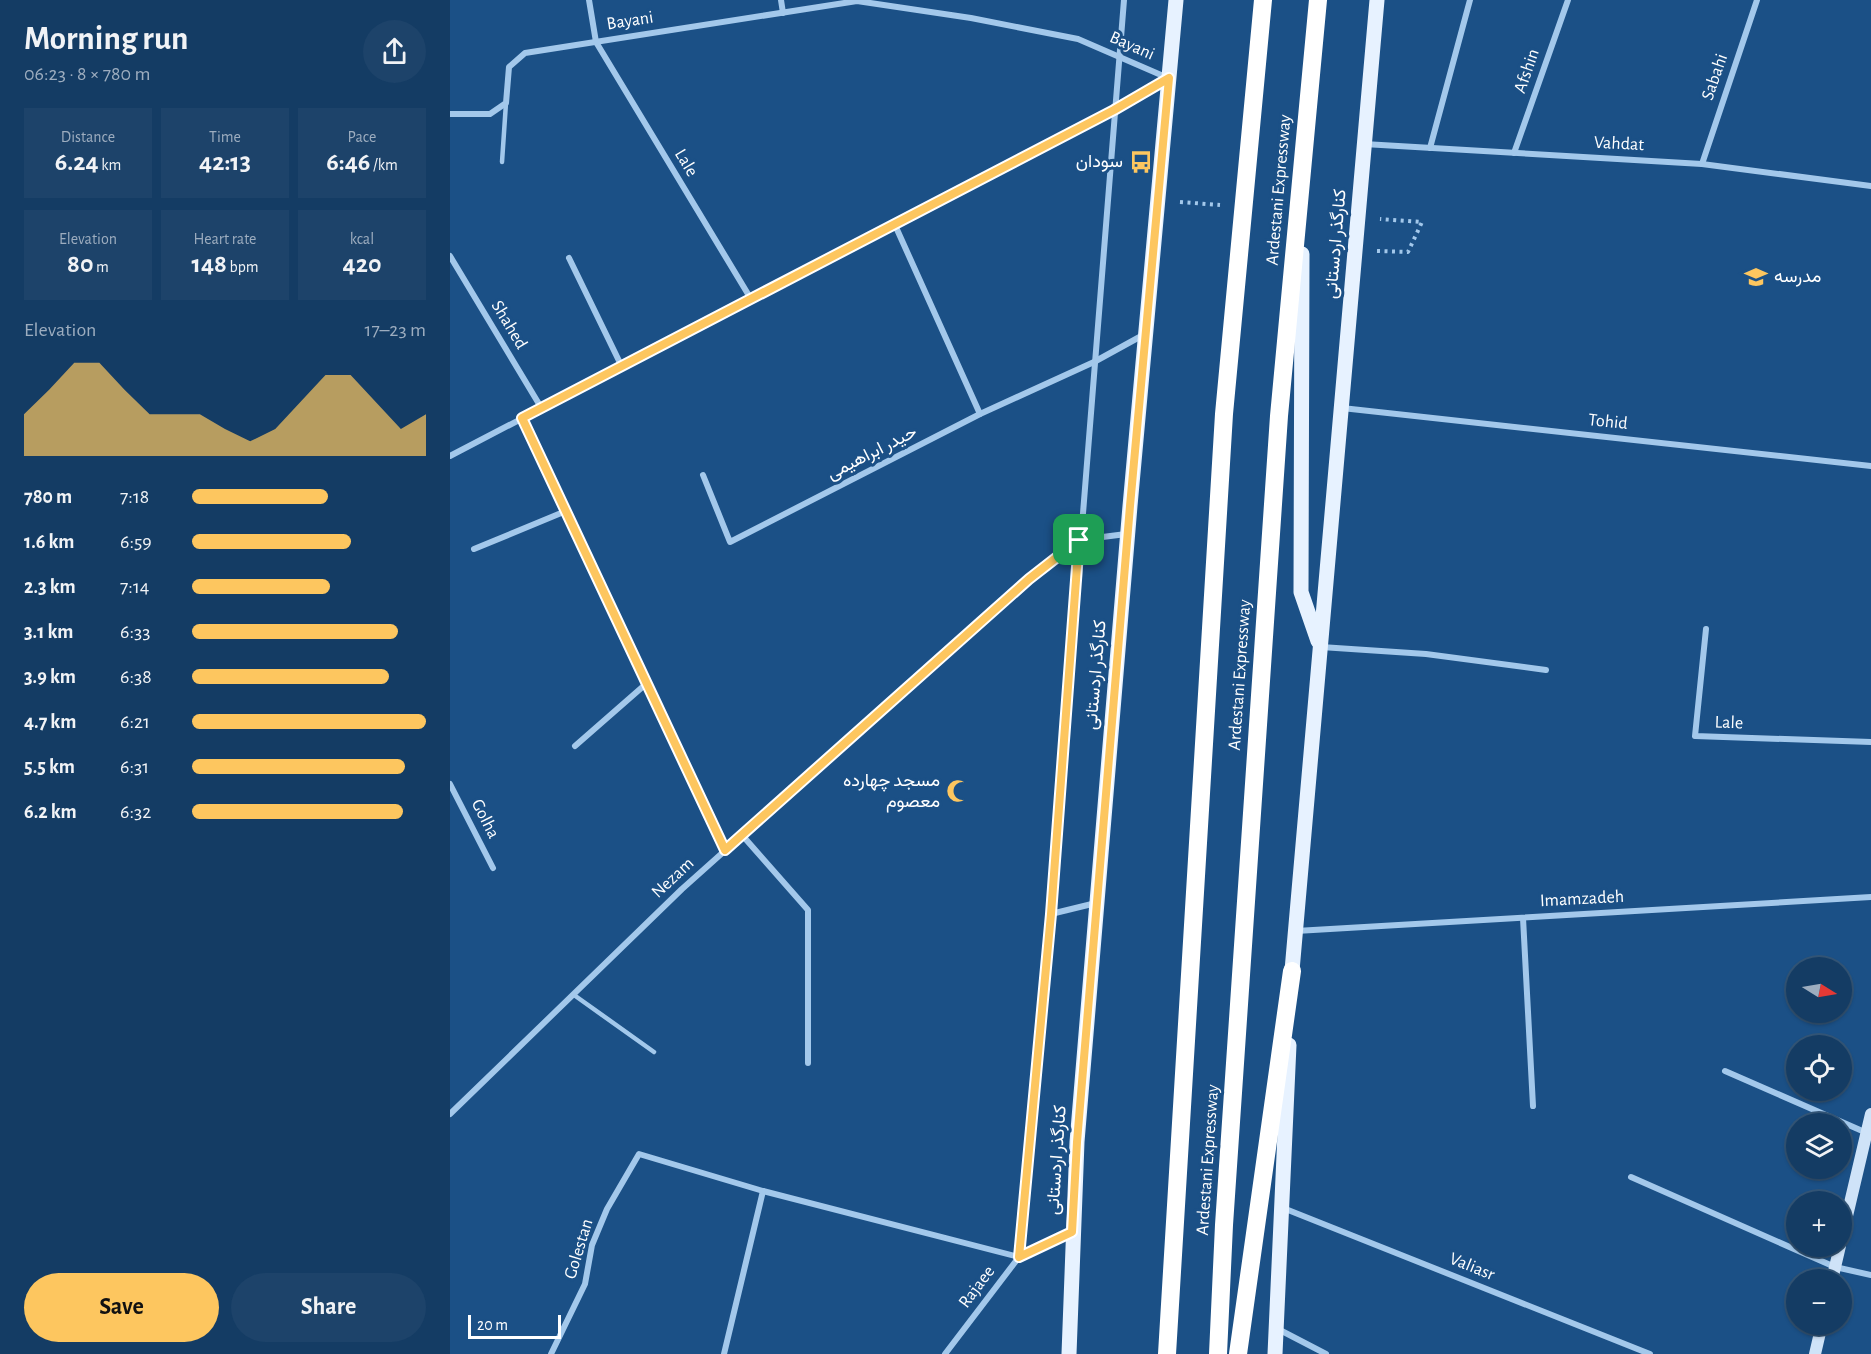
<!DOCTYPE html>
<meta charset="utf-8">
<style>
:root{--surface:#143c64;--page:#1d436a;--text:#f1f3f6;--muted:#9dadbf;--line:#335678;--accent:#fdc65f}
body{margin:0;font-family:"Alegreya Sans",Vazirmatn,sans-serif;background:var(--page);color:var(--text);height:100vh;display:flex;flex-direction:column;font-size:22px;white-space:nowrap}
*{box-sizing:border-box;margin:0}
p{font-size:20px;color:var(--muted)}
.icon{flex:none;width:33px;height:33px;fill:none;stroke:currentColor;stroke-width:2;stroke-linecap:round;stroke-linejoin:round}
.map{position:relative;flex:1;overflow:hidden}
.panel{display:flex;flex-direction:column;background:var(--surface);width:450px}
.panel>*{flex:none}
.needle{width:39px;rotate:101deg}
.buttons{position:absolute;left:1336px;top:957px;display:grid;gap:12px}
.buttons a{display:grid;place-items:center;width:66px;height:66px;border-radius:50%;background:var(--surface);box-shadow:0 2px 4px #0004,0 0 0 2px var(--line);font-size:30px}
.scale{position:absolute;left:18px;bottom:15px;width:93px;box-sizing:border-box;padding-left:6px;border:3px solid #fff;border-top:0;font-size:16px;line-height:21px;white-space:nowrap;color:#fff;-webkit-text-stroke:4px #1b5086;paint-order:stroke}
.pin{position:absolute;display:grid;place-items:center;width:51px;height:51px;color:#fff;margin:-26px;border-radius:12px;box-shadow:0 3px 9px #0006}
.round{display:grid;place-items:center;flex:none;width:63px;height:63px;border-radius:32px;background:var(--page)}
.head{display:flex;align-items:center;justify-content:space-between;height:102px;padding:0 24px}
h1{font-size:33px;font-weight:700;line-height:45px}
.stats{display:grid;grid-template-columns:repeat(3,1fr);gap:9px;height:102px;padding:6px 24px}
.stats div{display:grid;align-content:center;border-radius:0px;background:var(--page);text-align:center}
.stats b{font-size:26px;font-weight:700}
.stats small{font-size:16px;font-weight:400}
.stats p{font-size:16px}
.chart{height:168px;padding:12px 24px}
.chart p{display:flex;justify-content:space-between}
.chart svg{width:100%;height:108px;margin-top:6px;fill:var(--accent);opacity:.7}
.primary-button{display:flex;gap:12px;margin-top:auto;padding:12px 24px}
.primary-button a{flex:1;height:69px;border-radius:36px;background:var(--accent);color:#111;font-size:24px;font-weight:700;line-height:69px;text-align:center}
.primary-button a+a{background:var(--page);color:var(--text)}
ul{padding:0 24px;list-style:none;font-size:20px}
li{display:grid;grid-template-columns:96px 72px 1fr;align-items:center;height:45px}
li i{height:15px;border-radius:8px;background:var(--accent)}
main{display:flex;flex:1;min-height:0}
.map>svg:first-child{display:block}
</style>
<main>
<section class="panel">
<div class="head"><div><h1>Morning run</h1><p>06:23 · 8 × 780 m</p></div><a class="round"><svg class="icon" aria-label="share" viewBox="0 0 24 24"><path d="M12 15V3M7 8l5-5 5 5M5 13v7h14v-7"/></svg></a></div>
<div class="stats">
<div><p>Distance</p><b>6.24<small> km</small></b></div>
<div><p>Time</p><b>42:13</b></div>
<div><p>Pace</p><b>6:46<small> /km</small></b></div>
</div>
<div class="stats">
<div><p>Elevation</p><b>80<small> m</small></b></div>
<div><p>Heart rate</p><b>148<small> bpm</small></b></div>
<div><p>kcal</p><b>420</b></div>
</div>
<div class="chart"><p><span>Elevation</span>17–23 m</p>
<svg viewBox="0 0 160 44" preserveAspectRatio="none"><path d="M0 44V27L10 17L20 6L30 6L40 17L50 27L60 27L70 27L80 33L90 38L100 33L110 22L120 11L130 11L140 22L150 33L160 27V44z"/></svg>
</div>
<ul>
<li><b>780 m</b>7:18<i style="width:58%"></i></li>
<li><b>1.6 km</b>6:59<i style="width:68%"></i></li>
<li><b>2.3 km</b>7:14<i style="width:59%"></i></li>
<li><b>3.1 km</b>6:33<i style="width:88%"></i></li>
<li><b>3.9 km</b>6:38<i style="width:84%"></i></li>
<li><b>4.7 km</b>6:21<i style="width:100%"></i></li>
<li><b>5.5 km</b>6:31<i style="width:91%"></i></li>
<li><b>6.2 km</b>6:32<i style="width:90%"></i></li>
</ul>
<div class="primary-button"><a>Save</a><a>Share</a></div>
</section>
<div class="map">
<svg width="1421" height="1354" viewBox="0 0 1421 1354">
<rect width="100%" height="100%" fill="#1b5086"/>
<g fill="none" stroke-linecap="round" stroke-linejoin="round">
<g stroke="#a3c8eb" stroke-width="4" stroke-dasharray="3 4.5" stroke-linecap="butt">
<polyline points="730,202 770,205"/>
<polyline points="927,251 958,252 972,222 930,219"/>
</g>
<g stroke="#a3c8eb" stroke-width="4.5">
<polyline points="52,162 56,103"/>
<polyline points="124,995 204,1052"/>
</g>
<g stroke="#a3c8eb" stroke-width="6">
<polyline points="139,0 146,42 301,299"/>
<polyline points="331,0 333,13"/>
<polyline points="0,114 40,114 56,103 59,67 75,53 407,1 521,18 628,39 718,78"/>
<polyline points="914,144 1252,164 1421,186"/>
<polyline points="980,148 1020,0"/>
<polyline points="1064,153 1118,0"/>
<polyline points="1252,164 1307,0"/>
<polyline points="445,225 530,414"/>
<polyline points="0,256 92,409"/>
<polyline points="119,258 172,367"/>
<polyline points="892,408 1421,466"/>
<polyline points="72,418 275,850"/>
<polyline points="0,456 664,110 717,80"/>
<polyline points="253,475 280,542 530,414 644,362 695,334"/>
<polyline points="24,549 116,511"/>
<polyline points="1256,629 1245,736 1421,742"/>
<polyline points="871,647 976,654 1096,670"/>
<polyline points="125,746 197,683"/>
<polyline points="0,784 43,868"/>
<polyline points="292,835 358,910 358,1063"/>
<polyline points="601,914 646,903"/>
<polyline points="1073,918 1083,1106"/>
<polyline points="846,931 1421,897"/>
<polyline points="1275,1071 1417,1133"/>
<polyline points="0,1114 232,889 579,579 629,540 676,534"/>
<polyline points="1181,1177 1385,1267 1421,1275"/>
<polyline points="833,1208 1200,1354"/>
<polyline points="826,1328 876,1354"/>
<polyline points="101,1354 135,1284 142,1245 157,1209 189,1154 313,1191 569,1257 601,914 674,0"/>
<polyline points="274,1354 313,1191"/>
<polyline points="495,1354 569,1257 622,1232"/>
</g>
<g stroke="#cfe3f8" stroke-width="12">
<polyline points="1392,1237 1421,1114"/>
<polyline points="1382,1280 1390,1246"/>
<polyline points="1365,1354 1372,1324"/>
</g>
<g stroke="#e7f2ff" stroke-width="15">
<polyline points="852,254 851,592 868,641"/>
<polyline points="841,982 927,0"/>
<polyline points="619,1354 627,1142 680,506 726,0"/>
<polyline points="825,1354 839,1045"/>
</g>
<g stroke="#fff" stroke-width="18">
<polyline points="717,1354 774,414 813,0"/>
<polyline points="768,1354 774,1225 829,416 868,0"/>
<polyline points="788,1354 842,971"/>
</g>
</g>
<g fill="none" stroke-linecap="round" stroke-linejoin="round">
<g stroke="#fff" stroke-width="12">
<polygon id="route" points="719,78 680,506 627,1142 622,1232 569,1257 601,914 629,540 579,579 275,850 72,418 664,110"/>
</g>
<use href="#route" stroke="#fdc65f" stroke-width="8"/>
</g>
<defs>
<g id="bus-bare" transform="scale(1.8)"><path d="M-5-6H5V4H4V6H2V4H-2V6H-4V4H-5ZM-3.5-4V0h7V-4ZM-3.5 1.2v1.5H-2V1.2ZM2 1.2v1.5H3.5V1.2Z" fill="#fdc65f" stroke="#1b5086" stroke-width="2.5" paint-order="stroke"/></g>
<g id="school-bare" transform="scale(1.8)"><path d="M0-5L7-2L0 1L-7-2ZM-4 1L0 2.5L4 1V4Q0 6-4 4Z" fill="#fdc65f" stroke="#1b5086" stroke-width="2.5" paint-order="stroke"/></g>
<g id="mosque-bare" transform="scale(1.8)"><path d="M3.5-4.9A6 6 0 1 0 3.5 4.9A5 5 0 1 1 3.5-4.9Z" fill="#fdc65f" stroke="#1b5086" stroke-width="2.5" paint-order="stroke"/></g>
</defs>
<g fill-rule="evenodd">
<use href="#bus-bare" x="691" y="162"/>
<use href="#school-bare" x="1306" y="277"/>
<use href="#mosque-bare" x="508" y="791"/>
</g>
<g text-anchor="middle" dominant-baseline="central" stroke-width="6" stroke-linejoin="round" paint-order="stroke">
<g font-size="18" fill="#fff" stroke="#1b5086">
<text transform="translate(180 21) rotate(-9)">Bayani</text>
<text transform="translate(682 46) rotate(24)">Bayani</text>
<text transform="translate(1077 71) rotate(-71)">Afshin</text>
<text transform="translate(1265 77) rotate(-71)">Sabahi</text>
<text transform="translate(1169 144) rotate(3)">Vahdat</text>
<text transform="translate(236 163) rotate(59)">Lale</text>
<text transform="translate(829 190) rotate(-85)">Ardestani Expressway</text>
<text transform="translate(886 244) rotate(-85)">کنارگذر اردستانی</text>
<text transform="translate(59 325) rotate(59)">Shahed</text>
<text transform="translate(1158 422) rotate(6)">Tohid</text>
<text transform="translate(422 453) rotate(-27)">حیدر ابراهیمی</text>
<text transform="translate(646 675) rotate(-85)">کنارگذر اردستانی</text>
<text transform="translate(790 675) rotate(-86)">Ardestani Expressway</text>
<text transform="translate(1279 723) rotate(2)">Lale</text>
<text transform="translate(35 819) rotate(63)">Golha</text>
<text transform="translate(223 878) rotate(-43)">Nezam</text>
<text transform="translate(1132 899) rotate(-3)">Imamzadeh</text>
<text transform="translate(607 1160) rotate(-86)">کنارگذر اردستانی</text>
<text transform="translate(758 1160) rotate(-86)">Ardestani Expressway</text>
<text transform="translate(129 1249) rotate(-73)">Golestan</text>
<text transform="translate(1022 1267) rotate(22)">Valiasr</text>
<text transform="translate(527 1287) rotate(-53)">Rajaee</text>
</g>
<g font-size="18" fill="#fff" stroke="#1b5086" text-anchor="end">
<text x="673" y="162">سودان</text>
<text x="1324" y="277" text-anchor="start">مدرسه</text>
<text x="490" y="781">مسجد چهارده<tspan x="490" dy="21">معصوم</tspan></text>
</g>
</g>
</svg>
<div class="buttons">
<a><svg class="needle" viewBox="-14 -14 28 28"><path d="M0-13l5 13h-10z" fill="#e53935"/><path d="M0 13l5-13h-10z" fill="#9dadbf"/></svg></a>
<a><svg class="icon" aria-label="locate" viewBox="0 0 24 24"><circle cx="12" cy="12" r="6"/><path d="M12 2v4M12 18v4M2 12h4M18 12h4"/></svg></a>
<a><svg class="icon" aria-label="layers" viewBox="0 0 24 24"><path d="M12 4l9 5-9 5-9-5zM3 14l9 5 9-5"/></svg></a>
<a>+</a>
<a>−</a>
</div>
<div class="scale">20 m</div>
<div class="pin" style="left:629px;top:540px;background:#1e9e55"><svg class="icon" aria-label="arrive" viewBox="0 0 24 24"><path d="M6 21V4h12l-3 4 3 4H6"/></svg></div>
</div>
</main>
